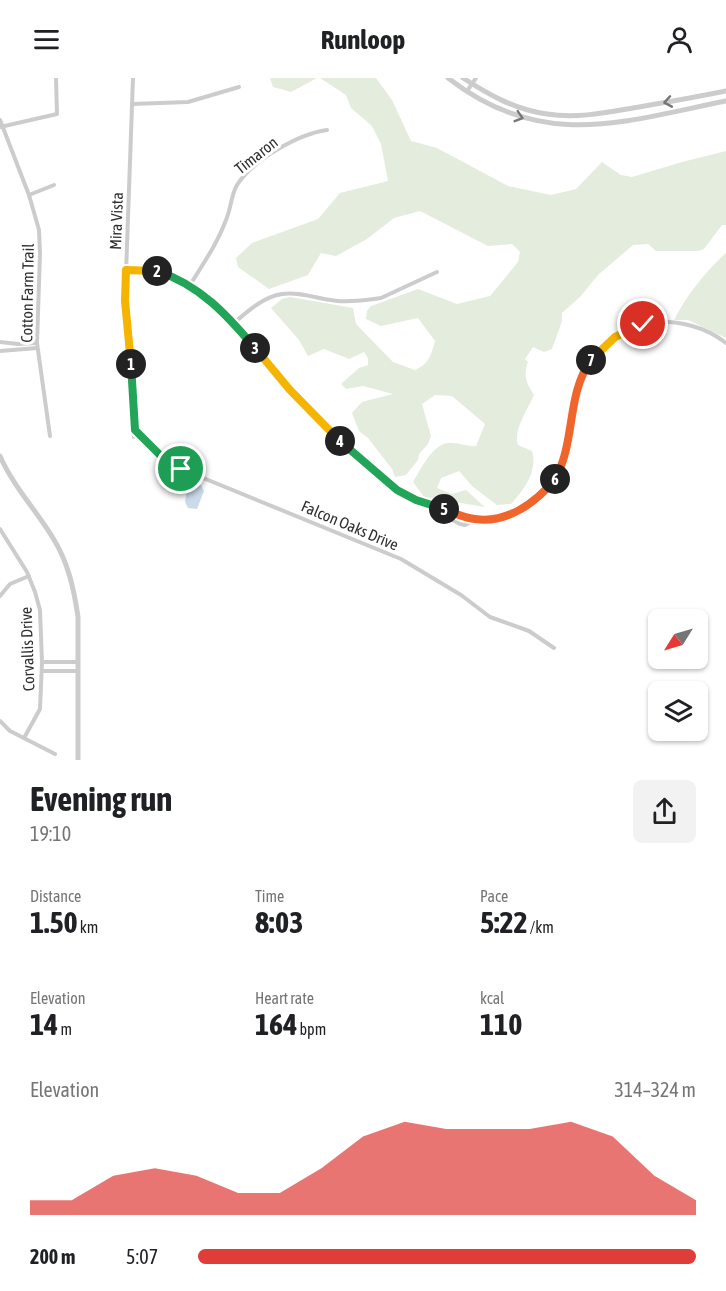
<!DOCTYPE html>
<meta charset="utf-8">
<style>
:root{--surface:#fff;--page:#f2f2f2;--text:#202124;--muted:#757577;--accent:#e03c38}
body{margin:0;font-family:"Asap Condensed",sans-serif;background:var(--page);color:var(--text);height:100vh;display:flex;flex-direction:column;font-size:22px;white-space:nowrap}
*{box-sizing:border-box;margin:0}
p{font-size:20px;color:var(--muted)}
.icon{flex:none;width:33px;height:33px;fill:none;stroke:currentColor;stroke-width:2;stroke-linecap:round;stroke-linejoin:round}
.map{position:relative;height:682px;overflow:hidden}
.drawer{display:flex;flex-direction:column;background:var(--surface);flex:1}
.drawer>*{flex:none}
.needle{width:39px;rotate:233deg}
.controls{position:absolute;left:648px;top:531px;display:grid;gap:12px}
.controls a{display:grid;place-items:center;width:60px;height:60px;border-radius:9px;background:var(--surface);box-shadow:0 2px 4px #0004;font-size:30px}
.pin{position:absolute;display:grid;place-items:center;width:51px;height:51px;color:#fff;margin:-26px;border:3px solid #fff;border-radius:50%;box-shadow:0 2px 6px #0007}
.km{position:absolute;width:30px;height:30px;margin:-15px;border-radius:50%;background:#222;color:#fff;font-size:16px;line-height:30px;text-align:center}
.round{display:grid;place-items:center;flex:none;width:63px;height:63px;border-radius:9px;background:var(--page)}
.headline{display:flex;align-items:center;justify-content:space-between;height:102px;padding:0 30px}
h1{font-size:33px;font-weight:700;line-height:45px}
.metrics{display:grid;grid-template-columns:repeat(3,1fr);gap:9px;height:102px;padding:6px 30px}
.metrics div{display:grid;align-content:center}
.metrics b{font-size:30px;font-weight:700}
.metrics small{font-size:16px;font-weight:400}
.metrics p{font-size:16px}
.chart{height:168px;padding:12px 30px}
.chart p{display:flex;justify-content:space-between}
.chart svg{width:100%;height:108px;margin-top:6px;fill:var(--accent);opacity:.7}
ul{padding:0 30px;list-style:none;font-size:20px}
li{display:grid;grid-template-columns:96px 72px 1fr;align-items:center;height:45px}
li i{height:15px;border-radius:8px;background:var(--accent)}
header{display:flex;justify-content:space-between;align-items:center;height:78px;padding:0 30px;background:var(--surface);font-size:27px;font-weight:700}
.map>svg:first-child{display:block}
</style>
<header><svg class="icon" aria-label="menu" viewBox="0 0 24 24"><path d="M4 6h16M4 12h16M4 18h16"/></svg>Runloop<svg class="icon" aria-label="person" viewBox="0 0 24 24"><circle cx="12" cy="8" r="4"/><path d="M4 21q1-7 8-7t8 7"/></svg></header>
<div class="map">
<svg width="726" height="682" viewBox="0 0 726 682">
<rect width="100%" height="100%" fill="#fff"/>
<g fill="#e4ecde">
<polygon points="270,0 317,0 291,14 273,9"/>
<path d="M320,0H376L392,22L411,63L437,70L508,108L551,117L576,111L602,84L621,97L632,99L682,84L726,73V147H722L704,171L698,173H656L648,166L633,167L599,196L580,219L562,235V243L552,271L544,274L533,269L525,281L528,284C523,298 526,304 534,317C528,331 513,352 518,367L532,373C538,393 524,412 511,426L497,427L472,408L459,393L441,400L437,410L452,416L466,412L485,429L424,419L413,404C421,391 432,367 448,365C458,364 466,369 476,368L485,346L452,318L435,317L422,326L431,358L428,366L419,376L418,382L406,397L395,399L392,391L368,360L359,353L352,335L362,324L393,316L363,308L346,311L341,306L359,290L368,287V280L364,274L349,281L324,271L308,278L299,262L271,230L282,221L290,219L353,230L356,246L393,284L415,292C429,286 431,277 435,263L418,240L381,248L366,241L367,233L371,228L418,211L457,226L490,218L518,184L520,174L512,166L488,168L420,133L394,140L367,161L336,178L321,175L308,197L269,211L238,189L236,180L252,165L318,141L340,115L388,103L381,66L372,48L351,30L346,17Z"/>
<path d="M726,175V260L688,242H674C686,218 706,193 726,175Z"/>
</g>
<polygon fill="#cbdbeb" points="194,404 201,407 204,413 197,431 188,430 185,424 188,405"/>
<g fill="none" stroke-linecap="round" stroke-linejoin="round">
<g stroke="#ccc" stroke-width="4">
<polyline points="133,0 125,223 134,317 134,359"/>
<polyline points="467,13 476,0"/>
<polyline points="132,26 188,24 239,9"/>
<polyline points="0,42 29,117 39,152 40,175 37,265 50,358"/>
<polyline points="0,49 57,36 56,0"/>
<polyline points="29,117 54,107"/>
<polyline points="126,192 151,192 160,194 190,207 204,217 234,245 290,312 337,361 397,412 460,446 465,447 475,442"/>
<path d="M190,207C203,186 217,166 226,142C231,131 231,117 237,107C253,82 298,56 327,52"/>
<path d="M234,245C248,233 263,219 282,216C300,213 320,222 338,223C352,224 367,222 381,220L437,194"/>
<polyline points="0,264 18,266 37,265"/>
<polyline points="0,273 37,270"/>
<polyline points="136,352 169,386 401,481 461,517 490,539 529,553 554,570"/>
<path d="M424,425C440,430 459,440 476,442C495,444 513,437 528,427C537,420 548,412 554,402C560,393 563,382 566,372C577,329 572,292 611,262C623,253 638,246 653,244C678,242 706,249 726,265"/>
<polyline points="0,451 27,494 35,514 40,532 42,584 40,631 24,660"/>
<polyline points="0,518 10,506 29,498"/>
<polyline points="42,584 78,584"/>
<polyline points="42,593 78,593"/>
<polyline points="0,643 10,653 55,676"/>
</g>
<g stroke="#ccc" stroke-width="5">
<path d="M448,0C542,73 621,44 726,23"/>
<path d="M463,0C489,17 516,32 547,36C578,41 609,34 639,29C668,24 697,19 726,13"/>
<path d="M0,378C13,408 36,432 53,460C68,484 74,511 78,539V682"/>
</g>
</g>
<defs><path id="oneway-chevron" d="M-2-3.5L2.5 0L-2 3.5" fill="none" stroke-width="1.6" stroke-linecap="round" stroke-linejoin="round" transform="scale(1.5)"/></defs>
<g stroke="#767676">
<use href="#oneway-chevron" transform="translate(668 24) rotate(170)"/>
<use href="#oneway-chevron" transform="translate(519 39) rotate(17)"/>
</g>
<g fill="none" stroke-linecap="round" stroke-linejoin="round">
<g stroke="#fff" stroke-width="12">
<polyline id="split-1" points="131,286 135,352 164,381 181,391"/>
</g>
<g stroke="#fff" stroke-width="12">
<polyline id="split-2" points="131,286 125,223 126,192 157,193"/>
</g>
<g stroke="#fff" stroke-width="12">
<path id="split-3" d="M157,193C200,207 227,237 255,270"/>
</g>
<g stroke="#fff" stroke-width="12">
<polyline id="split-4" points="255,270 290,312 340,363"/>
</g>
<g stroke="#fff" stroke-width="12">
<polyline id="split-5" points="340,363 397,412 416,422 444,431"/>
</g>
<g stroke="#fff" stroke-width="12">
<path id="split-6" d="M444,431C454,435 464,440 475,441C506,446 536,425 555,401"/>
</g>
<g stroke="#fff" stroke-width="12">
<path id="split-7" d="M555,401C576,364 566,317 591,282"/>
</g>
<g stroke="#fff" stroke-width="12">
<polyline id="split-8" points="591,282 615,259 643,246"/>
</g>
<use href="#split-1" stroke="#22a559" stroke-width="8"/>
<use href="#split-2" stroke="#f5b400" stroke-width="8"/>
<use href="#split-3" stroke="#22a559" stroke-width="8"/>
<use href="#split-4" stroke="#f5b400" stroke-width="8"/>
<use href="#split-5" stroke="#22a559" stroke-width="8"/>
<use href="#split-6" stroke="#f0652b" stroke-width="8"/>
<use href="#split-7" stroke="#f0652b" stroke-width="8"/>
<use href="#split-8" stroke="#f5b400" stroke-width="8"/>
</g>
<g text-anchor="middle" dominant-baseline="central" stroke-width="6" stroke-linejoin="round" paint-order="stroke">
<g font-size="16" fill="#2f2f2f" stroke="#fff">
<text transform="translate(256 77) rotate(-38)">Timaron</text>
<text transform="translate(116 143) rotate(-88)">Mira Vista</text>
<text transform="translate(27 215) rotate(-89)">Cotton Farm Trail</text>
<text transform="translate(350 447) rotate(23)">Falcon Oaks Drive</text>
<text transform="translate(27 571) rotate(-92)">Corvallis Drive</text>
</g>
</g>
</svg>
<div class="controls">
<a><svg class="needle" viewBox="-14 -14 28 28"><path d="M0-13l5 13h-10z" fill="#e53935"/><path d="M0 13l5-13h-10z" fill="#757577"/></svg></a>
<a><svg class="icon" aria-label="layers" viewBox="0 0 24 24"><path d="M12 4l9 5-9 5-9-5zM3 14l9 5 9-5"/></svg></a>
</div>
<div class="pin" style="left:181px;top:391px;background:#1e9e55"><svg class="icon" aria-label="arrive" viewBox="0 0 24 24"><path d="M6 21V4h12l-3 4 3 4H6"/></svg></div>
<div class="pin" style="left:643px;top:246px;background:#d93025"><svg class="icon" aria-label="check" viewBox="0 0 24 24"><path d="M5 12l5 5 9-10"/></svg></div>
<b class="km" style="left:131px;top:286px">1</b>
<b class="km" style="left:157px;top:193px">2</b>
<b class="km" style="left:255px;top:270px">3</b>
<b class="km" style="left:340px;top:363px">4</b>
<b class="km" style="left:444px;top:431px">5</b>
<b class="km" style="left:555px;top:401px">6</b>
<b class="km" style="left:591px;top:282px">7</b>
</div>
<section class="drawer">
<div class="headline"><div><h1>Evening run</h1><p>19:10</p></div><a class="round"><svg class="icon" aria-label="share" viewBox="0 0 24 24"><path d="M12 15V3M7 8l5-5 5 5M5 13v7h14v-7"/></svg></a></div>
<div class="metrics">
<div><p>Distance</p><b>1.50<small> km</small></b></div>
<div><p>Time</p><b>8:03</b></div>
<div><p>Pace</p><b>5:22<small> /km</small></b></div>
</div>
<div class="metrics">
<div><p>Elevation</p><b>14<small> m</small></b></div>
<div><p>Heart rate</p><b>164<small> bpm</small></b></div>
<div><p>kcal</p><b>110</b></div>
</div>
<div class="chart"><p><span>Elevation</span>314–324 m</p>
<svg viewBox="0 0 160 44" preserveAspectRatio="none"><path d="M0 44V38L10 38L20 28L30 25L40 28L50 35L60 35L70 25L80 12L90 6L100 9L110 9L120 9L130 6L140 12L150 28L160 38V44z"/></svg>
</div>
<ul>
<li><b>200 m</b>5:07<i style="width:100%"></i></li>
</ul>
</section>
